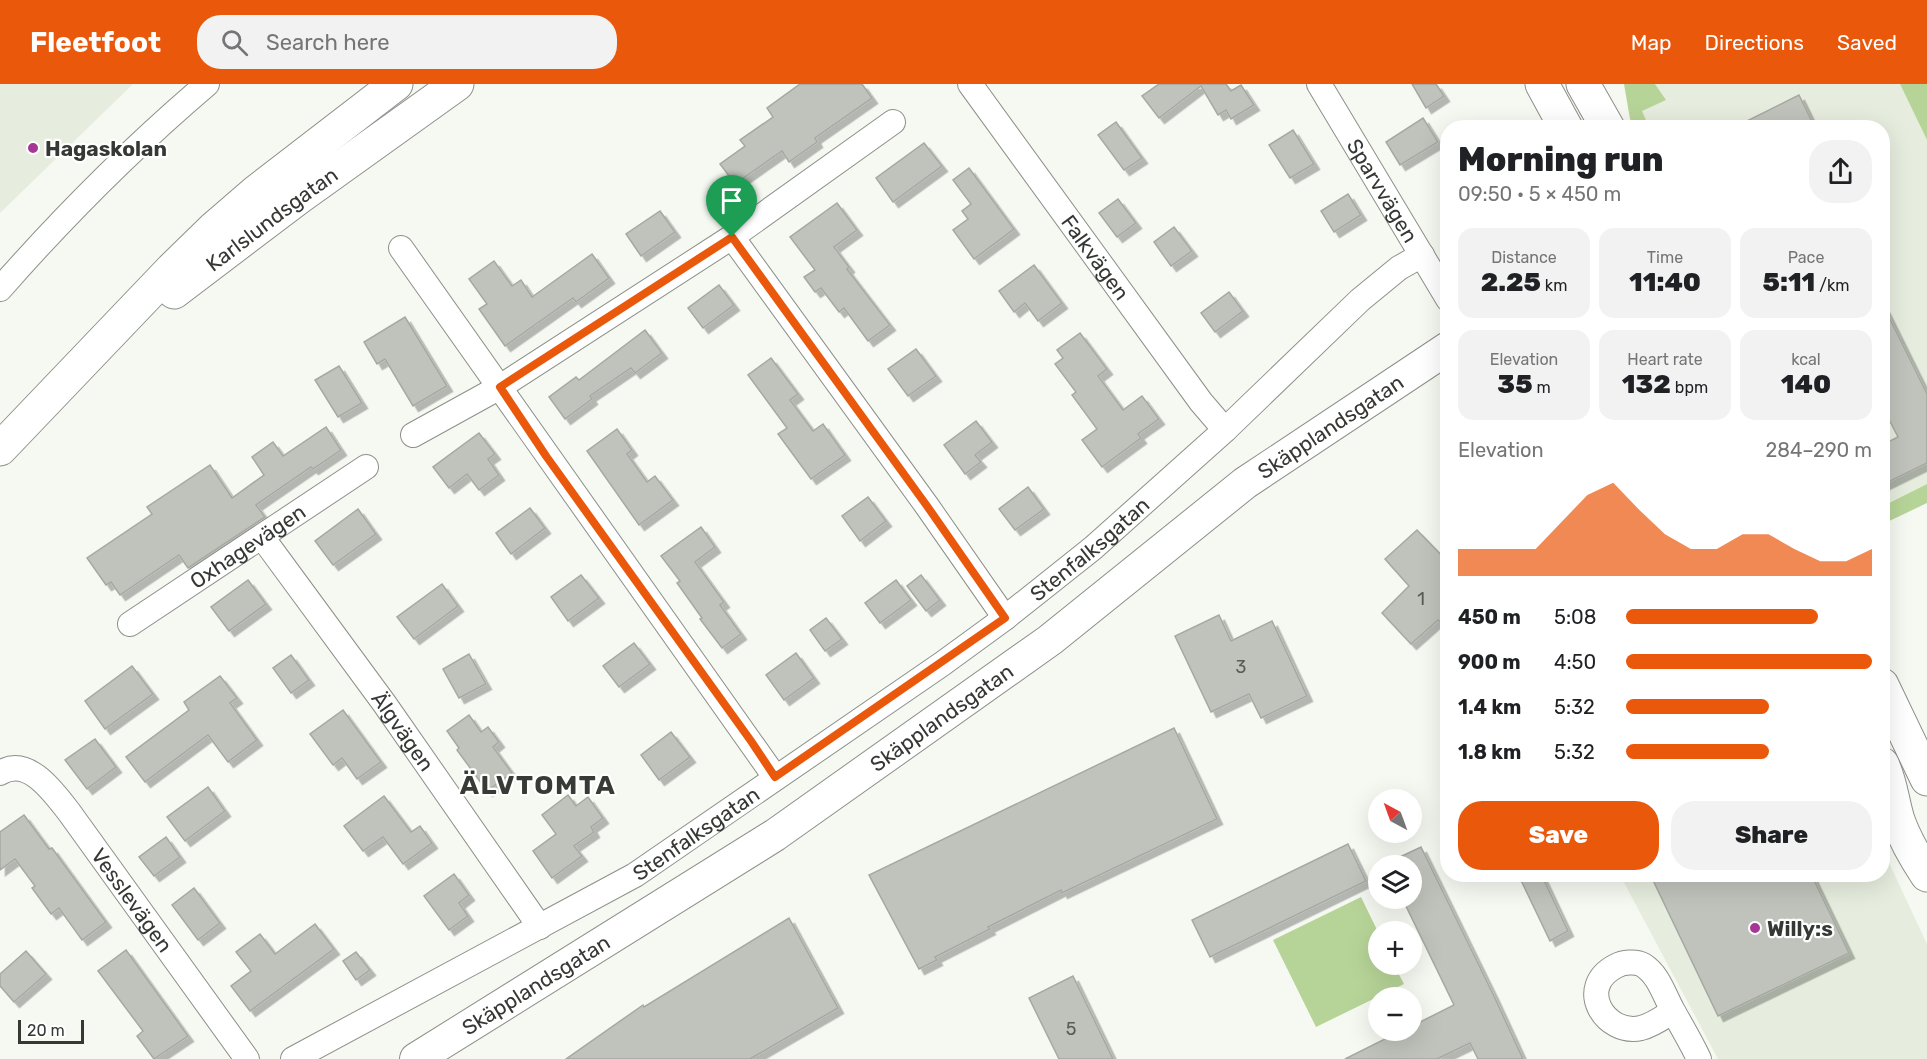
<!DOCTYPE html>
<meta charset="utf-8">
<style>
:root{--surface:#fff;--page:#f2f2f2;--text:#202124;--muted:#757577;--accent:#ea580c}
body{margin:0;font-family:Rubik,sans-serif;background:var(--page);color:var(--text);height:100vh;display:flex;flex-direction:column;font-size:22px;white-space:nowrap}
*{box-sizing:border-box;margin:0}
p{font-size:20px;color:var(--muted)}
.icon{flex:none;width:33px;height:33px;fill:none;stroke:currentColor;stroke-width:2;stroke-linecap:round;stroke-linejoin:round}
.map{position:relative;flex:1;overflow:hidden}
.drawer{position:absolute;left:1440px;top:36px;width:450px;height:762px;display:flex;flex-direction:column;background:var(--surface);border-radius:24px;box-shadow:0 6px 24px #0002}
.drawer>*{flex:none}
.needle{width:39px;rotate:319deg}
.buttons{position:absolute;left:1368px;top:705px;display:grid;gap:12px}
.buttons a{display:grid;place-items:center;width:54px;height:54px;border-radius:50%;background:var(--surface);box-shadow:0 6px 24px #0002;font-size:30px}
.scale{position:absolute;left:18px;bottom:15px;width:66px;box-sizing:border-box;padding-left:6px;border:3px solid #363835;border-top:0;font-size:16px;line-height:21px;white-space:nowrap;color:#363835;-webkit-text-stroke:4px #fff;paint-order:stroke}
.pin{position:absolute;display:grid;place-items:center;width:51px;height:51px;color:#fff;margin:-62px -26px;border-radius:50% 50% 50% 0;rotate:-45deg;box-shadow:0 0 6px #0007}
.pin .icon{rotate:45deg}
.round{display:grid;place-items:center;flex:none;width:63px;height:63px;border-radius:24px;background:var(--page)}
.headline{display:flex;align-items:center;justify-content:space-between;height:102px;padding:0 18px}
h1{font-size:33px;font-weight:800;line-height:45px}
.metrics{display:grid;grid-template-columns:repeat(3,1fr);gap:9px;height:102px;padding:6px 18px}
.metrics div{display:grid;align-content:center;border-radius:15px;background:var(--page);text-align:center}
.metrics b{font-size:26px;font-weight:800}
.metrics small{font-size:16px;font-weight:400}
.metrics p{font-size:16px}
.chart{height:168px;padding:12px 18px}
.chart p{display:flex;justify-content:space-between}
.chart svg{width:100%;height:108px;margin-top:6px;fill:var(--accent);opacity:.7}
.primary-button{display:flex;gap:12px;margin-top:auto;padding:12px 18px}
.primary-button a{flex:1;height:69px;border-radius:24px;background:var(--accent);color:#fff;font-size:24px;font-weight:800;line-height:69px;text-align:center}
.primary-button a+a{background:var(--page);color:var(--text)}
ul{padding:0 18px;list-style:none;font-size:20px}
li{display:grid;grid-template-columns:96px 72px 1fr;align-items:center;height:45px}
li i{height:15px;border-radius:8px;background:var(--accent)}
header{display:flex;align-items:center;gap:36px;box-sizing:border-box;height:84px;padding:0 30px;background:var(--accent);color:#fff}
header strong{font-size:28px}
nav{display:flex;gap:33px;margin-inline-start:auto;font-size:21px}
.search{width:420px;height:54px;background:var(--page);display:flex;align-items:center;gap:15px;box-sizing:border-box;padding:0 21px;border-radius:24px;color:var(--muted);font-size:22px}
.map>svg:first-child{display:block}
</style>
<header>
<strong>Fleetfoot</strong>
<div class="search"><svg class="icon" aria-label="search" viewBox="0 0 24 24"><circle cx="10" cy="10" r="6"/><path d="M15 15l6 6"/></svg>Search here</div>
<nav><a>Map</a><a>Directions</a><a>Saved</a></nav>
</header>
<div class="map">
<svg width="1927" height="975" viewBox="0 0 1927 975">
<defs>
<filter id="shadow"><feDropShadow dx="5.5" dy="5.5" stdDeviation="0" flood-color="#0004"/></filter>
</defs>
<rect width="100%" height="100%" fill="#f5f9f1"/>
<g fill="#e6edde">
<polygon points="0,0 133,0 0,129"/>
<polygon points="1655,0 1900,0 1927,56 1927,400 1883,422 1882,44 1649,43 1641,27 1665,16"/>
<polygon points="1883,766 1927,860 1927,975 1718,975 1620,791 1882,790"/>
</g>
<g fill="#b7d498">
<polygon points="1624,0 1655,0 1666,16 1642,27 1649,43 1634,43 1630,35"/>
<polygon points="1900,0 1927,0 1927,56"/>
<polygon points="1927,400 1927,419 1883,440 1883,422"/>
<polygon points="1361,813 1378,848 1378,880 1394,881 1404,900 1316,943 1273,856"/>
</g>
<g fill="#bfc3bb" stroke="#a5a9a2" stroke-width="1.5" filter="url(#shadow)">
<polygon points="800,0 862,0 872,14 815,54 817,58 789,78 782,67 735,100 720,80 745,62 740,56 773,33 767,24"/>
<polygon points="1159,0 1226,0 1231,7 1241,1 1254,21 1231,35 1226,26 1218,31 1201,2 1159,34 1142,12"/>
<polygon points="1412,0 1436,0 1444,12 1426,24"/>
<polygon points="1799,11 1815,44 1733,44"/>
<polygon points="1423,34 1438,58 1400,81 1386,58"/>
<polygon points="1116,38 1142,74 1124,86 1098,51"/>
<polygon points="1293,46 1314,80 1290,94 1269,61"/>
<polygon points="924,59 942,82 893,118 876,94"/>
<polygon points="969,84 1014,145 974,175 953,146 968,135 962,127 971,120 953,96"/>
<polygon points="1348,110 1361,131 1334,148 1321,127"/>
<polygon points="1118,115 1136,139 1117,153 1099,129"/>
<polygon points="837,119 857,146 834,163 849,183 847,185 890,241 868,257 844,224 839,228 821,204 815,208 804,193 815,186 790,153"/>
<polygon points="660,127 675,148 641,172 626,150"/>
<polygon points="1174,143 1192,167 1171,182 1154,158"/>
<polygon points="592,170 609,194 576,218 573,214 505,262 479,225 487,220 469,195 494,177 512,202 521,196 532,213"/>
<polygon points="1034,181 1062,219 1038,237 1025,219 1014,228 999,207"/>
<polygon points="719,201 734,221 703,244 688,224"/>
<polygon points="1229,208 1243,227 1215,248 1201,229"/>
<polygon points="1882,219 1927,310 1927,379 1882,401 1882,361 1898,353 1882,322"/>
<polygon points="405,233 447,302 413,322 385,275 377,280 364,258"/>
<polygon points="645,246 662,269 635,289 631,284 590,312 592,315 565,335 549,313 576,293 579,296"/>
<polygon points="1080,249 1107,285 1098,292 1123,326 1142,312 1159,335 1138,350 1141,354 1102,383 1082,356 1097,345 1072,311 1076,308 1055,280 1063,274 1057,266"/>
<polygon points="916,265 936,292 908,312 888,285"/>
<polygon points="771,274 798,310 790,316 813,347 823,340 845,371 811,395 778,350 787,344 748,291"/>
<polygon points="339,282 362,319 338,333 315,296"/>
<polygon points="976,337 992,358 975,371 981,378 965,390 944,361"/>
<polygon points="326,343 341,366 313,385 311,383 256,421 265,433 188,484 179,471 120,511 111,498 106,501 87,474 152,430 147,423 210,381 232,414 264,391 252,373 273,358 283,372"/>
<polygon points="617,345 632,366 627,370 647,398 655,392 673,416 639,441 587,367"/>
<polygon points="479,349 495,370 488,375 499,391 479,406 467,390 449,404 433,383"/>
<polygon points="1028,403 1044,425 1015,446 999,425"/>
<polygon points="868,413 886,437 860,457 842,432"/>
<polygon points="530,424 545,444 511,470 496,449"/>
<polygon points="358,425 376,450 333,481 315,457"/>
<polygon points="701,443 715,463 695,478 724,518 720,521 741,550 722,564 700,535 702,534 677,499 680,497 661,472"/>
<polygon points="1417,446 1448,478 1448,546 1438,536 1411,560 1382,529 1409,502 1385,475"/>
<polygon points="581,491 599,514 568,537 551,513"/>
<polygon points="921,491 940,516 926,527 907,502"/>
<polygon points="248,496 266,520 229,547 211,523"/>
<polygon points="896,496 911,516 880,539 865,519"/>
<polygon points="442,500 458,522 414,555 397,533"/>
<polygon points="1219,531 1231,557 1272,537 1307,612 1261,634 1249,610 1211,628 1175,552"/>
<polygon points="826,534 842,555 825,567 810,546"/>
<polygon points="634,559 650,580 619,603 603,582"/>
<polygon points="796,569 814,594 784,616 766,591"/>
<polygon points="469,570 486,600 459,614 443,585"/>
<polygon points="291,571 309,596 291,609 273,584"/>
<polygon points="132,582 153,610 105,645 85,617"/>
<polygon points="220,592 237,614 230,619 257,656 228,678 208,651 145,698 126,673 189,626 184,618"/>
<polygon points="343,626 381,678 357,695 342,674 333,681 310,650"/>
<polygon points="469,631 481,648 488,643 499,658 493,663 512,689 487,707 457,666 459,664 447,647"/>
<polygon points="1174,644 1217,735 1062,809 1061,806 988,843 990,845 935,873 937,876 919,885 869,791"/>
<polygon points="671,648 690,673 659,696 641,671"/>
<polygon points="95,655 116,683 87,705 65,676"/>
<polygon points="208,703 225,727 185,757 167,733"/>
<polygon points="568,711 576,722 588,713 603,734 591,743 594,748 574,762 582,772 552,794 533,767 556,750 542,731"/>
<polygon points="384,712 411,748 420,742 432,759 403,780 383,753 363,767 344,742"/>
<polygon points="24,731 49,765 52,764 106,838 82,856 59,824 51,830 32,804 35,802 15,775 0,786 0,748"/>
<polygon points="166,753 180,773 154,792 139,773"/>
<polygon points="1348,760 1366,797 1210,873 1192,836"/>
<polygon points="1421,763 1493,910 1523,975 1478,975 1470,959 1437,975 1345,975 1403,946 1412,946 1412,942 1454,921 1402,814 1412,814 1412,782 1385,780"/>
<polygon points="454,790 469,811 459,819 468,832 449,846 424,812"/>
<polygon points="1518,790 1541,790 1568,847 1550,857"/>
<polygon points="1650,790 1811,790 1849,869 1718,932"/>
<polygon points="194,804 220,839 198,856 172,821"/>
<polygon points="789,834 838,924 750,975 566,975 643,921 644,923"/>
<polygon points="315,840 334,865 250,927 231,902 251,887 236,868 260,850 275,870"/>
<polygon points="126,866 188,952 154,975 137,952 143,947 98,887"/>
<polygon points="26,867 46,890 14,918 0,902 0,890"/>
<polygon points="356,868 370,886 356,896 343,877"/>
<polygon points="1073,892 1113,975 1059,975 1029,914"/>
</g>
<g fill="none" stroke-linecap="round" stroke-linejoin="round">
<g stroke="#8c9089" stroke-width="26">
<g id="minor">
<path id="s1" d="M970,0L1201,318L1225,346"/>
<path id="s2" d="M1319,0L1448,215"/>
<polyline points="732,153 927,422 1005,534"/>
<polyline points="401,164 775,693"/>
<path d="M0,205C64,132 133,63 207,0"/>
<polyline points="413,351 500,303 732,153 893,38"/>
<path id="s3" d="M262,453L384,619L540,843"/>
<path id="s4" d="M130,540L366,383"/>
<path id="s5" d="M0,689C28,671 54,709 69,728L247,975"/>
<path d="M1673,927C1662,934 1653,941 1641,944C1605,952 1575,903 1616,882C1623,878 1636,877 1643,881C1659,891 1664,911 1673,927C1682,943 1691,958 1699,975"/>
<path id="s6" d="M293,975L635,791L942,580L1005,534L1093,464L1225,346L1360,216L1399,184L1422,171"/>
</g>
</g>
<g stroke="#8c9089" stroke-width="34">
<g id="tertiary">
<path id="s7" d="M416,975L775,751L1050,556L1245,399L1448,264"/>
</g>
</g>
<g stroke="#8c9089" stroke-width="35">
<g id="secondary">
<polyline points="1542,0 1566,44"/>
<polyline points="1583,0 1608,44"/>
<path id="s8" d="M174,208L298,114L457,0"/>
<polyline points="0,365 172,185 213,145 257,107 396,0"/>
<polyline points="1882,601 1927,695"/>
<path d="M1882,680C1891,698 1892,717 1898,736C1905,756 1915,773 1927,791"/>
</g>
</g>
<use href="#minor" stroke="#fff" stroke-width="24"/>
<use href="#tertiary" stroke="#fff" stroke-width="32"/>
<use href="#secondary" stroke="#fff" stroke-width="33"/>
</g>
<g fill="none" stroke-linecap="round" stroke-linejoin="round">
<g stroke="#fff" stroke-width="12">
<polygon id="route" points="732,153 927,422 1005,534 775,693 751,657 546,372 500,303"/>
</g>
<use href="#route" stroke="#ea580c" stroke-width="8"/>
</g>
<g fill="#a63795" stroke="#fff" stroke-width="2">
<circle cx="33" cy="64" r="6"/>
<circle cx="1755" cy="844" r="6"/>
</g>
<g text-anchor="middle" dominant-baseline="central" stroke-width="4.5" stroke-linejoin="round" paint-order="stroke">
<g font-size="18" fill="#585b56">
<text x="1421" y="515">1</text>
<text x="1241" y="583">3</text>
<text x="1071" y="945">5</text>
</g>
<g font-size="21" font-weight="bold" fill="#363835" stroke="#fff" text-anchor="start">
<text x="45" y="64">Hagaskolan</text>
<text x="1767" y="844">Willy:s</text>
</g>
<g font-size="21" fill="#363835" stroke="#fff">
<text stroke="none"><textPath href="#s2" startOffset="124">Sparvvägen</textPath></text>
<text stroke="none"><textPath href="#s8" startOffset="122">Karlslundsgatan</textPath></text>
<text stroke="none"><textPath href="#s1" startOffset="214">Falkvägen</textPath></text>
<text stroke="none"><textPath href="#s7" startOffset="1113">Skäpplandsgatan</textPath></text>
<text stroke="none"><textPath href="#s4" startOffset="141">Oxhagevägen</textPath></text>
<text stroke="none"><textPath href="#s6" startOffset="948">Stenfalksgatan</textPath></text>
<text stroke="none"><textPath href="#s7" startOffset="627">Skäpplandsgatan</textPath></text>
<text stroke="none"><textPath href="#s3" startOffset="240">Älgvägen</textPath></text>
<text stroke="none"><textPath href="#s6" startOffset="462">Stenfalksgatan</textPath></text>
<text stroke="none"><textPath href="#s5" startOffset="196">Vesslevägen</textPath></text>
<text stroke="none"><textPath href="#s7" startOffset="141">Skäpplandsgatan</textPath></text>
</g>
<g font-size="27" font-weight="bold" letter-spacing="1.5" fill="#383b35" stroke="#fff">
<text x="538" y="701">ÄLVTOMTA</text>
</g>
</g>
</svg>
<div class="buttons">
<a><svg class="needle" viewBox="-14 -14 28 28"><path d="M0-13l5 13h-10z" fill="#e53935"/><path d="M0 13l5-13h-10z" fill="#757577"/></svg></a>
<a><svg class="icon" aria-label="layers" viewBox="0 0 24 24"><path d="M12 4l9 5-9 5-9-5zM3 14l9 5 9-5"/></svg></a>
<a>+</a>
<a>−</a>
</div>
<div class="scale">20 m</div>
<div class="pin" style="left:732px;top:153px;background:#1e9e55"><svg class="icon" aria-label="arrive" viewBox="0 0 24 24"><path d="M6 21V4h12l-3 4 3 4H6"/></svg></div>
<section class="drawer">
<div class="headline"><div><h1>Morning run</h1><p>09:50 · 5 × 450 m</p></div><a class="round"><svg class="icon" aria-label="share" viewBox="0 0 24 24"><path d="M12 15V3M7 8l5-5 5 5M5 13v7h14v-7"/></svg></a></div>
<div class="metrics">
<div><p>Distance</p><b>2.25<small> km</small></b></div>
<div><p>Time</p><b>11:40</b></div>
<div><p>Pace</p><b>5:11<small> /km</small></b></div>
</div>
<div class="metrics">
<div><p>Elevation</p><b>35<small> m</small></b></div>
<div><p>Heart rate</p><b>132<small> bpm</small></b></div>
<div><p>kcal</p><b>140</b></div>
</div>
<div class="chart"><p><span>Elevation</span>284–290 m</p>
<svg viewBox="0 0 160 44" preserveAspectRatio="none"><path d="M0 44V33L10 33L20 33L30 33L40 22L50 11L60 6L70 17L80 27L90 33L100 33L110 27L120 27L130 33L140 38L150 38L160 33V44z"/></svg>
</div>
<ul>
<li><b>450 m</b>5:08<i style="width:78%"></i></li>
<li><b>900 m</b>4:50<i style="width:100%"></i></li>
<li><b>1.4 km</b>5:32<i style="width:58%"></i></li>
<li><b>1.8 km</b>5:32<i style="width:58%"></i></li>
</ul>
<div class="primary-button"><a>Save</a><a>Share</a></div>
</section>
</div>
